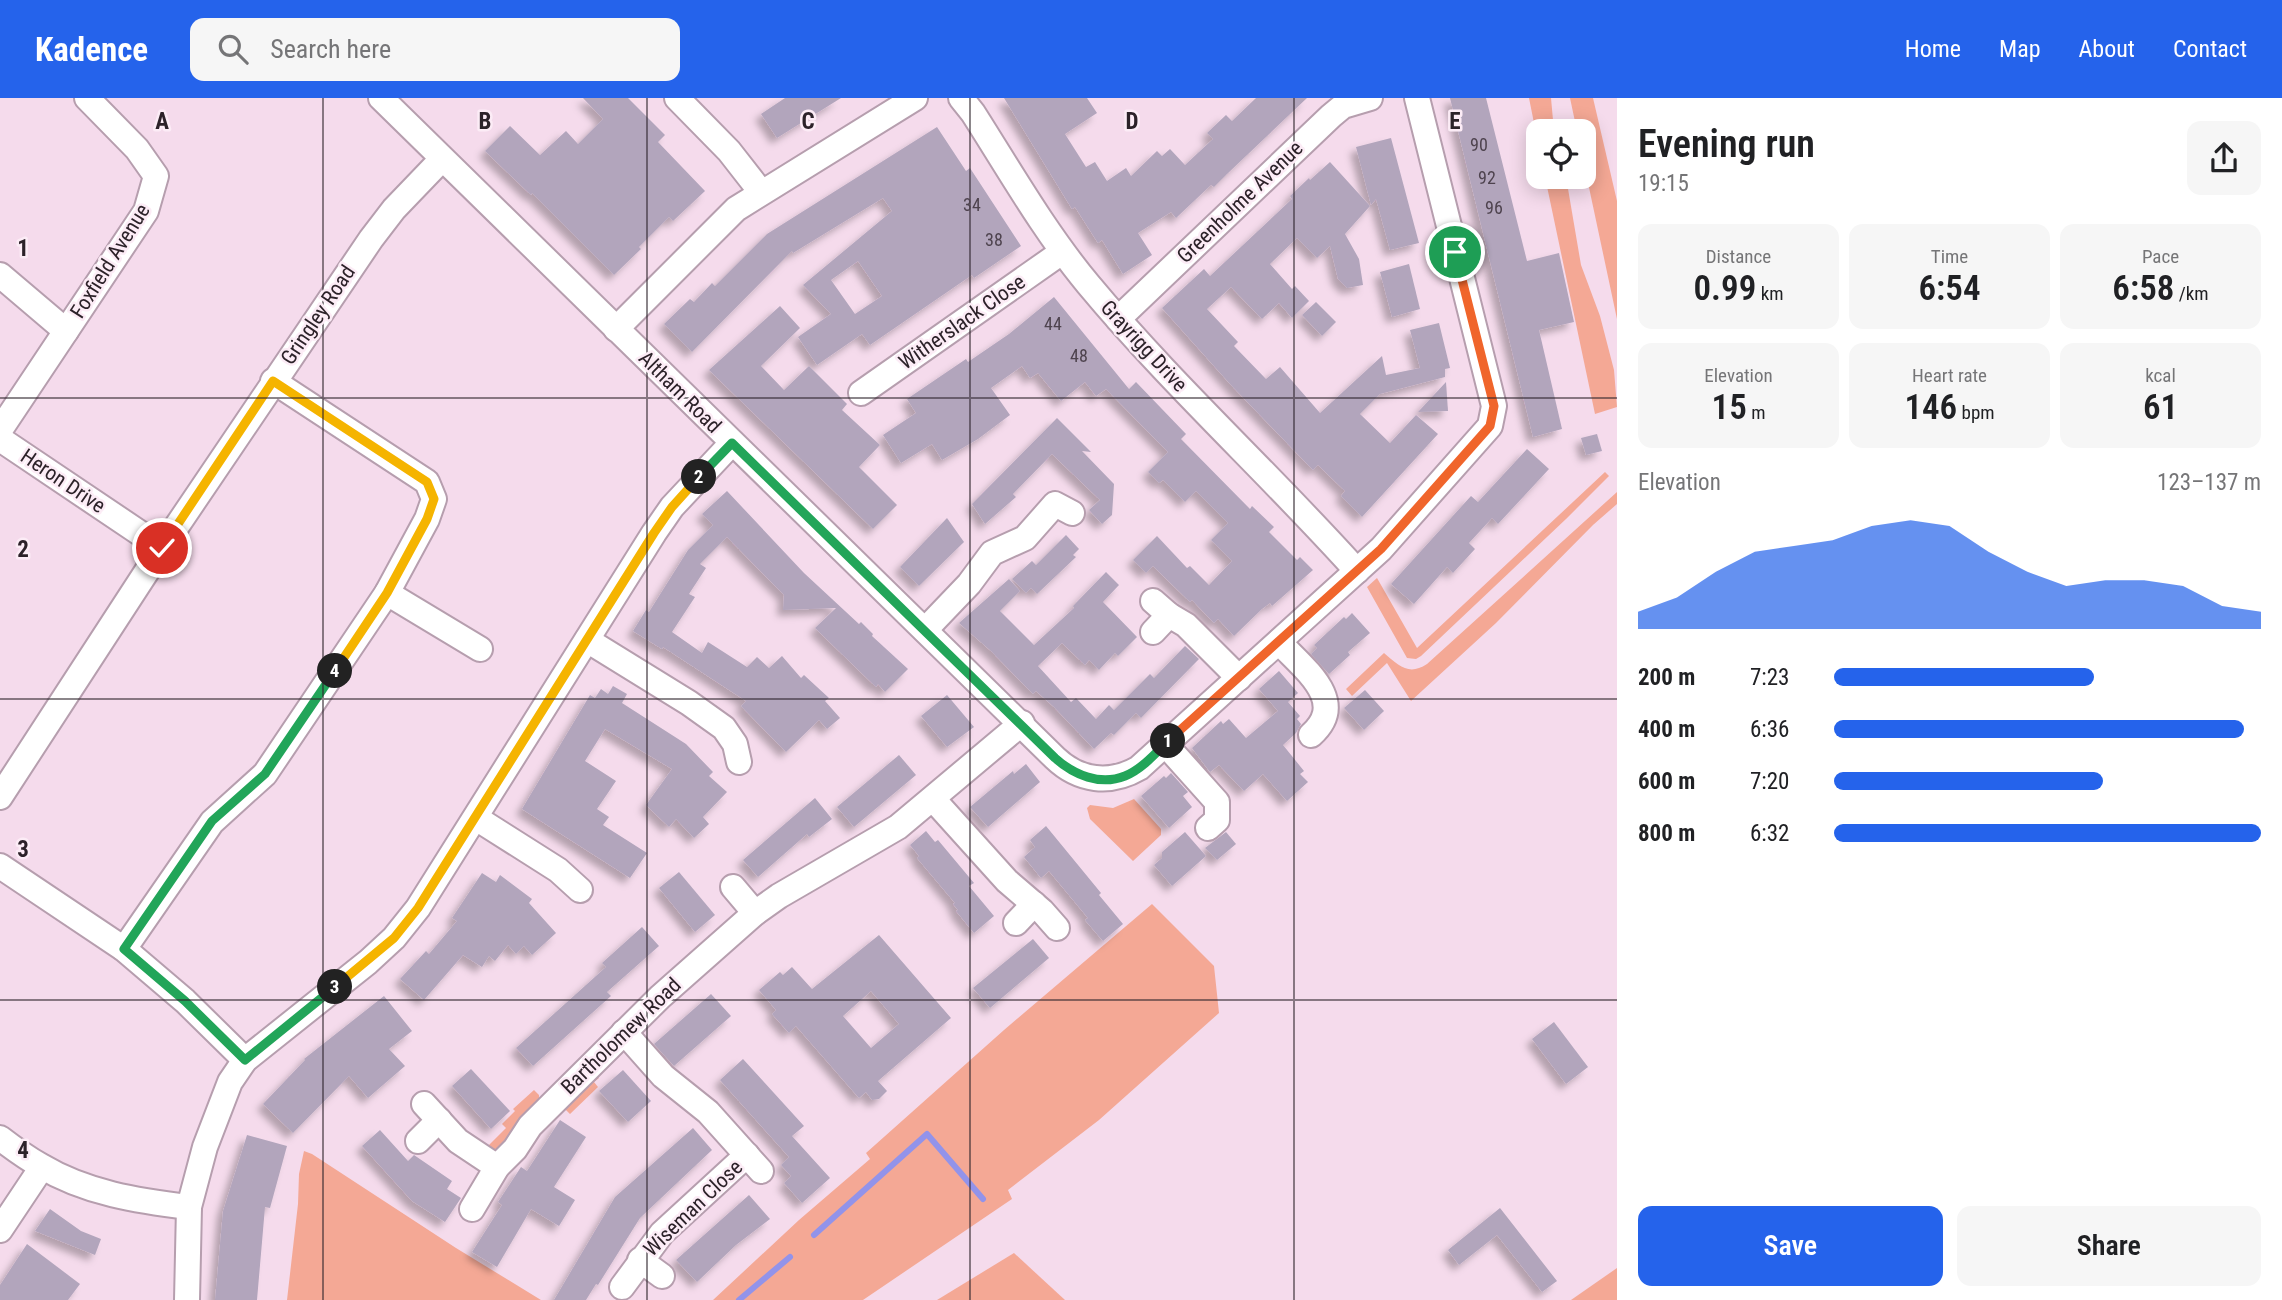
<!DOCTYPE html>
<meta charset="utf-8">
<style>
:root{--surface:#fff;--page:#f6f6f6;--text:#202124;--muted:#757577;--accent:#2563eb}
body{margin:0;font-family:"Roboto Condensed",sans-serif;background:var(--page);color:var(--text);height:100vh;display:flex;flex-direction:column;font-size:26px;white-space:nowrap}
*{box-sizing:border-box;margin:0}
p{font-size:23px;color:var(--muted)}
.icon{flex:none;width:38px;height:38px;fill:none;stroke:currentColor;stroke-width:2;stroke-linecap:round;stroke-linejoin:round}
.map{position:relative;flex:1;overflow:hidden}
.details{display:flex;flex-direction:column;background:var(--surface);width:665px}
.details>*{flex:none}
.fabs{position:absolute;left:1526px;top:21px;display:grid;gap:14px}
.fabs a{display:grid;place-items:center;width:70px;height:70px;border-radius:14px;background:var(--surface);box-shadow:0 4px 18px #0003;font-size:35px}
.pin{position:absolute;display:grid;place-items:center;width:60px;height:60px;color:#fff;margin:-30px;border:4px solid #fff;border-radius:50%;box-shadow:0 2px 7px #0007}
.km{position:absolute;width:35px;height:35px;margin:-18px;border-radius:50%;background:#222;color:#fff;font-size:19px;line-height:35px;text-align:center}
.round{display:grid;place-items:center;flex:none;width:74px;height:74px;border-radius:14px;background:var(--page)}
.summary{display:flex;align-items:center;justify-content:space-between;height:119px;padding:0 21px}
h1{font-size:38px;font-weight:600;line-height:52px}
.metrics{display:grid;grid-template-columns:repeat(3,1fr);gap:10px;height:119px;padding:7px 21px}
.metrics div{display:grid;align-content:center;border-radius:14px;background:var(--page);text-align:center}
.metrics b{font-size:35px;font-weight:600}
.metrics small{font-size:19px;font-weight:400}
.metrics p{font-size:19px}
.chart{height:196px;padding:14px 21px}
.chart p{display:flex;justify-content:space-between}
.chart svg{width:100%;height:126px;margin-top:7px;fill:var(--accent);opacity:.7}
.cta{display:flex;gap:14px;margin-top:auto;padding:14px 21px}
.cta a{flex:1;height:80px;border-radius:14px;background:var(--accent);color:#fff;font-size:28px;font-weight:600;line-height:80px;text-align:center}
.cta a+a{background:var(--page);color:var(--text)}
ul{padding:0 21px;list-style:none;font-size:23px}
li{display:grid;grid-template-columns:112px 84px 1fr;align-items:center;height:52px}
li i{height:18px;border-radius:9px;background:var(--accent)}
header{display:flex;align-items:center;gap:42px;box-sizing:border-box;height:98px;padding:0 35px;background:var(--accent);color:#fff}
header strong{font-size:33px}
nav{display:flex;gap:38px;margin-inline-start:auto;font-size:24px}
.search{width:490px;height:63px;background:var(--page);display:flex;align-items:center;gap:18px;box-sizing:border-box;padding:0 24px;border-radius:14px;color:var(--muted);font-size:26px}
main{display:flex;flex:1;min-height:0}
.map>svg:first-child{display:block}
</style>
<header>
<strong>Kadence</strong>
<div class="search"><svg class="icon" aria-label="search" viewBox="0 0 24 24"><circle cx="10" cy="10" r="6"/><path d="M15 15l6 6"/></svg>Search here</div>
<nav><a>Home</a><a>Map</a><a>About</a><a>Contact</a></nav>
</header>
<main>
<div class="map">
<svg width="1617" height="1202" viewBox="0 0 1617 1202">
<defs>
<filter id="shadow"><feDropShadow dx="-6" dy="6" stdDeviation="3.5" flood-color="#0004"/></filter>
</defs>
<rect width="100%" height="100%" fill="#f5dbec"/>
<g fill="#f4a895">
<polygon points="1529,0 1551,0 1554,33 1538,33 1538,45"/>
<polygon points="1570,0 1593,0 1617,103 1617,221 1584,66 1584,33 1577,33"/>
<polygon points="1545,79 1566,79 1581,167 1600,218 1614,272 1617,309 1595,316"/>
<polygon points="1605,374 1609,378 1566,421 1421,558 1416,561 1407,560 1367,489 1377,480 1417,550"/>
<path d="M1617,394V406L1593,427L1496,525L1411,603L1387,565L1352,598L1346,591L1384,555C1399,568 1409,578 1427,566Z"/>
<polygon points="1134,701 1161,731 1161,737 1133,763 1090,721 1087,710 1090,707 1113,710"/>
<polygon points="1152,806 1214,868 1219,915 1099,1022 1008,1092 1012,1101 863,1202 713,1202 799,1122 870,1061 866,1055 1004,932"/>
<polygon points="596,977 599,980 594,984 598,989 570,1016 563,1009"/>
<polygon points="534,992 539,997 539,1002 504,1047 491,1053 488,1052 488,1048 506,1030 502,1026 515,1013 513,1011"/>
<polygon points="304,1053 312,1056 456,1150 541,1202 287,1202 298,1106 299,1076"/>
<polygon points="1014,1155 1065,1202 937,1202"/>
<polygon points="1617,1170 1617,1202 1571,1202"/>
</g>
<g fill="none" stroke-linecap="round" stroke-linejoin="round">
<g stroke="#9293ea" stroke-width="6">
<polyline points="814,1137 927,1036 983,1101"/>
<polyline points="739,1202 790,1159"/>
</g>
</g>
<g fill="#b2a5bc" fill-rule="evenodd" filter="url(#shadow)">
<polygon points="583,0 628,0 665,37 658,44 705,93 673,123 669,119 639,149 641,151 614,177 532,95 531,97 485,53 510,28 540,57 566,33 578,46 603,21"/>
<polygon points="785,0 841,0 777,40 761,16"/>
<polygon points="1004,0 1087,0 1097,15 1065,36 1086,69 1095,64 1107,83 1126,70 1131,78 1157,53 1162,58 1170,51 1185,67 1213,41 1207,35 1226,17 1232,23 1256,0 1307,0 1227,76 1214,89 1211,87 1176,120 1171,114 1138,135 1152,157 1123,176 1102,142 1098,145 1075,109 1072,111"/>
<polygon points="1450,0 1486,0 1527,163 1559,155 1574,224 1539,232 1562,331 1533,339"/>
<path d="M937,29L966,73L970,70L1021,148L974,180L972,177L870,247L862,236L817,267L798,239L831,216L803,187L892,113L883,100L793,155L792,153L692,254L664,226L690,201L694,204L712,185L715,188L767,136ZM858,163L882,198L855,216L831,182Z"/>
<polygon points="1391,40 1419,145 1390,152 1376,101 1371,107 1356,49"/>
<polygon points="1330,64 1370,108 1345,136 1359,161 1363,187 1347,190 1338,181 1330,148 1317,160 1297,140 1270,166 1292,191 1295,188 1309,203 1292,220 1279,205 1262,221 1231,189 1207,211 1238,244 1234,248 1266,281 1280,269 1320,315 1382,258 1386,277 1420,270 1410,232 1439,225 1450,270 1445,271 1445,279 1380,296 1360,316 1390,345 1416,317 1438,336 1362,419 1341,398 1345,393 1318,367 1313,372 1231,287 1162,210 1204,171 1210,178 1292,101 1290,98 1309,80 1310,82"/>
<polygon points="1409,166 1420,211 1392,219 1380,174"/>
<polygon points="1054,199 1129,291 1136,284 1186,336 1181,341 1250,411 1252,408 1274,429 1269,434 1297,462 1300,459 1313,472 1272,508 1270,505 1262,511 1234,538 1218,521 1214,525 1192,502 1190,504 1153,468 1146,475 1133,462 1157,438 1187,470 1190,468 1209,487 1232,463 1211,442 1228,425 1196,393 1185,404 1163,382 1159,385 1148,374 1168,354 1106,291 1096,298 1085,284 1061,303 1038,275 1030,280 1022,268 991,290 1010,317 978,341 942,362 932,346 901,365 883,337 916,315 907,301 966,261 968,264 1009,236"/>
<polygon points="1316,204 1336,224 1322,238 1302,217"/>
<polygon points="780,208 800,230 761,268 784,292 809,268 847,306 842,312 880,347 859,369 897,407 873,431 709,272"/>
<polygon points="1446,284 1448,313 1418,314"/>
<polygon points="1057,320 1091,354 1082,353 1114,386 1112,417 1102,426 1089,412 1100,402 1052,356 1013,396 1016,399 985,426 972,406"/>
<polygon points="1597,336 1602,353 1586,357 1581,340"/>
<polygon points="1527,351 1549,371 1498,426 1492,420 1469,445 1475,451 1453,475 1447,469 1414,506 1391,486 1471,398 1478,404"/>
<polygon points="727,393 804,475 859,526 861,524 873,536 872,538 908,571 885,594 878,586 876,589 815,530 836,510 783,512 784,497 727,439 700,466 706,470 689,496 695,499 672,534 702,555 708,544 747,569 757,559 769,570 782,558 801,580 804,577 829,600 825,603 840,620 827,631 819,622 786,654 741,608 746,603 663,549 662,551 633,533 646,512 649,514 688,452 713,427 702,416"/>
<polygon points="947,420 964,444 919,488 900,469"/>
<polygon points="1066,437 1079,451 1073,457 1076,459 1037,496 1031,490 1026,495 1012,481 1032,463 1036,467"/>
<polygon points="1106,474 1119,487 1103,504 1137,539 1118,558 1115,555 1099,572 1089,562 1085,567 1062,545 1038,568 1071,604 1076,600 1096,621 1109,607 1114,612 1150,576 1154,580 1185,548 1199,561 1141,620 1136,615 1114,637 1111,635 1094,651 1054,609 1036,593 1033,596 991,553 959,525 1009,481 1020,493 1000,513 1034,547 1074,510 1073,508"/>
<polygon points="1352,515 1370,535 1348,554 1350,557 1329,576 1311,556 1317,550 1314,547 1344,519 1346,521"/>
<polygon points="1279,573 1298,595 1288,604 1300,618 1297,621 1301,626 1296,635 1283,647 1304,673 1300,676 1308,684 1287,703 1263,676 1244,693 1219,667 1210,674 1192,650 1221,623 1223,626 1229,621 1246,640 1278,613 1259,591"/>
<polygon points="613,588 627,596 622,605 686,646 713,674 709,678 727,694 703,719 709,726 694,740 676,721 669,729 646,707 672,671 605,631 585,663 616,683 597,711 609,719 603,727 647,755 630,780 522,711 590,597 595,600 601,591 608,596"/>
<polygon points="1365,592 1384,613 1364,632 1344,610"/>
<polygon points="947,597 974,629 947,649 921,618"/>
<polygon points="899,657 916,677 854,729 837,709"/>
<polygon points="1026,666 1040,684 988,729 970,709 1013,673 1014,676"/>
<polygon points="1171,675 1188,694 1183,698 1192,709 1169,730 1141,698 1164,678 1166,680"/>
<polygon points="815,700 832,721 809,739 807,736 758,779 743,762"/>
<polygon points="1046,728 1101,795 1099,797 1123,826 1103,843 1085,822 1088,820 1049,773 1041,780 1024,759 1035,749 1030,742"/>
<polygon points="926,733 935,744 938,742 974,785 969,788 994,818 974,835 956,813 958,812 953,806 955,805 917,760 919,758 910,747"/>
<polygon points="1185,734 1206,758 1172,788 1154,767 1162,760 1162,754"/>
<polygon points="1226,734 1236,746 1217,762 1205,750"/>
<polygon points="679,774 715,817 695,834 659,790"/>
<polygon points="482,775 496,784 500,777 532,801 529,805 556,835 532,857 524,848 516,856 508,847 495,863 489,858 482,869 463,857 424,902 400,881 426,853 429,856 457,823 452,820"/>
<polygon points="642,829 659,848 607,894 611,898 533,968 516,950 606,869 602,865"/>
<path d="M879,837L951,920L878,983L887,993L879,1001L872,1002L866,994L859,1000L796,928L789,935L772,916L776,912L759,892L780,874L783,877L792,869L812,891ZM871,893L899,926L871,950L843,918Z"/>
<polygon points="1033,841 1049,860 990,910 973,890"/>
<polygon points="711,896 731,918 674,968 654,946"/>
<polygon points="384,898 412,933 389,951 405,968 368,1000 349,978 293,1035 263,1006 305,962 304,961"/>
<polygon points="1554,924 1588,969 1566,986 1532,941"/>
<polygon points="743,961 804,1028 792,1038 830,1080 802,1105 784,1085 791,1078 781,1067 789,1059 720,982"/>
<polygon points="471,971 510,1013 491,1031 452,988"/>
<polygon points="623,972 651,1003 628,1024 599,993"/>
<polygon points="560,1022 586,1039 554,1089 575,1102 559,1128 531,1111 497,1169 472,1154 502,1107 498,1104 521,1069 527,1073"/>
<polygon points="693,1030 712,1052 640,1120 598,1187 596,1186 586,1202 554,1202 615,1099"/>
<polygon points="380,1032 408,1063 414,1057 452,1083 447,1091 461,1100 445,1124 412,1103 362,1048"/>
<polygon points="247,1037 287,1048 270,1110 265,1109 257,1202 215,1202 223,1113"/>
<polygon points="749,1097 770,1121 736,1147 697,1184 676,1162"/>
<polygon points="1500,1110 1557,1183 1542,1194 1497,1137 1459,1167 1448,1152"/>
<polygon points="50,1111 81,1133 101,1141 95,1157 35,1133"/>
<polygon points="27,1146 80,1186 68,1202 0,1202 0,1187"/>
</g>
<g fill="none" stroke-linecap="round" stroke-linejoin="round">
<g stroke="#b69eae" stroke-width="28">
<g id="minor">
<path d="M381,0L1055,660C1079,683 1110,687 1139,670L1381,451L1490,328L1494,308L1417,0"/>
<polyline points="677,0 729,53 761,94"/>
<path d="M961,0L973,15C1010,73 1044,133 1088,186C1172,287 1269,375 1357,473"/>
<polyline points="0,177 66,233"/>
<polyline points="1118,221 1331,18 1343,8 1370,0"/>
<polyline points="616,231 736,111 915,0"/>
<polyline points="861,295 1062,154"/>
<polyline points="0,332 146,113 156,78 137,51 87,0"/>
<polyline points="0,341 162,450"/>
<polyline points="387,495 480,551"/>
<polyline points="1153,503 1169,517 1186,527 1239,580"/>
<polyline points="925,532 969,486 992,455 1025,440 1055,406 1072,415"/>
<polyline points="1153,534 1169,517"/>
<polyline points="587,542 689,605 724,630 735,646 739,664"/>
<path d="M1279,544C1304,571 1349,603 1311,637"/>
<polyline points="1165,646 1217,704 1217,722 1208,730"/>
<polyline points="0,699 162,450 371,141 394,111 442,61"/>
<polyline points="933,701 1007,783 1042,813 1057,830"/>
<polyline points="476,720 558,772 580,792"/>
<polyline points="0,768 124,851 185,903 245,962"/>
<polyline points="733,789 755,815"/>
<polyline points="1016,825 1034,806"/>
<polyline points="124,851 212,724 265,676 387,495 427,421 434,401 427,384 273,283"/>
<polyline points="624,934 663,978 708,1014 761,1073"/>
<polyline points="424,1006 458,1043 497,1069"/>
<path d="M0,1040C13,1050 27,1060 41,1068C86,1095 138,1103 189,1109"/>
<polyline points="418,1043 439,1022"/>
<polyline points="472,1111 497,1069 515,1051 530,1028 660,899 755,815 779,798 898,729 1022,625"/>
<polyline points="0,1132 42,1069"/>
<polyline points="640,1162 662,1178"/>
<polyline points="622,1189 662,1135 747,1057"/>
<polyline points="187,1202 189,1109 205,1049 230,984 245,962 368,864 394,840 418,810 654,435 672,409 732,345"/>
</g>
</g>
<use href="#minor" stroke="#fff" stroke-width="24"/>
</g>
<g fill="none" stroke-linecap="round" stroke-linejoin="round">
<g stroke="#fff" stroke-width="14">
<polyline id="split-1" points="1168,643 1381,451 1490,328 1494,308 1455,154"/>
</g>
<g stroke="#fff" stroke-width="14">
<path id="split-2" d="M699,379L732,345L1055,660C1074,677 1100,688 1125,678C1142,671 1156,655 1168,643"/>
</g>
<g stroke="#fff" stroke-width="14">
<polyline id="split-3" points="335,889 394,840 418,810 654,435 672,409 699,379"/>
</g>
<g stroke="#fff" stroke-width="14">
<polyline id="split-4" points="335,573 265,676 212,723 124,851 185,903 245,962 335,889"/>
</g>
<g stroke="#fff" stroke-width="14">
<polyline id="split-5" points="162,450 273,283 427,384 434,401 427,421 387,495 335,573"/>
</g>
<use href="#split-1" stroke="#f0652b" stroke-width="9"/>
<use href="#split-2" stroke="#22a559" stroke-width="9"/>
<use href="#split-3" stroke="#f5b400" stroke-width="9"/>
<use href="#split-4" stroke="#22a559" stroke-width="9"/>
<use href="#split-5" stroke="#f5b400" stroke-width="9"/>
</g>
<path fill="none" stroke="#2c2229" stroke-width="2" stroke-opacity="0.55" d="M323,0V1202M647,0V1202M970,0V1202M1294,0V1202M0,300H1617M0,601H1617M0,902H1617"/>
<g text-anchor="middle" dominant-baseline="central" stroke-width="5" stroke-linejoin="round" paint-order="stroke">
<g font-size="18" fill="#4e434e">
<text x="1479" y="46">90</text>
<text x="1487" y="79">92</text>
<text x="972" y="106">34</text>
<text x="1494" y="109">96</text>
<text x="994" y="141">38</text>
<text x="1053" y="225">44</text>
<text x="1079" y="257">48</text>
</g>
<g font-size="21" fill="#2c2229" stroke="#fcecf6">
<text transform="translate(1240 104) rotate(-44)">Greenholme Avenue</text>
<text transform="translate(110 163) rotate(-58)">Foxfield Avenue</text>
<text transform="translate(318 217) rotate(-56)">Gringley Road</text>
<text transform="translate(962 224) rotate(-35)">Witherslack Close</text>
<text transform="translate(1144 248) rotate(47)">Grayrigg Drive</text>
<text transform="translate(680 294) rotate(45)">Altham Road</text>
<text transform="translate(63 383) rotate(34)">Heron Drive</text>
<text transform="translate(621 938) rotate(-44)">Bartholomew Road</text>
<text transform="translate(693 1110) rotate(-44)">Wiseman Close</text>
</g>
</g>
<g font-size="23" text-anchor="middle" font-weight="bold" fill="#2c2229" stroke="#fcecf6" stroke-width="5" stroke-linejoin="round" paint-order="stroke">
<text x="162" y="31">A</text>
<text x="485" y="31">B</text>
<text x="808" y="31">C</text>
<text x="1132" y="31">D</text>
<text x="1455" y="31">E</text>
<text x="23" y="158">1</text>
<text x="23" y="459">2</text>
<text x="23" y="759">3</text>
<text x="23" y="1060">4</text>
</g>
</svg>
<div class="fabs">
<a><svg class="icon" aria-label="locate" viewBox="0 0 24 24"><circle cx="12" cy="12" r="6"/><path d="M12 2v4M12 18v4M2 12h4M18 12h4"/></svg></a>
</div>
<div class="pin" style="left:1455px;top:154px;background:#1e9e55"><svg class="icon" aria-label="arrive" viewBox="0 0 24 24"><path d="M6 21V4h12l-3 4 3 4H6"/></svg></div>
<div class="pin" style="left:162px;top:450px;background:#d93025"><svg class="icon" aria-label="check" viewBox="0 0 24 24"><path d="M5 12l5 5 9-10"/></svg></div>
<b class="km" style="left:1168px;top:643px">1</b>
<b class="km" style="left:699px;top:379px">2</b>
<b class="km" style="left:335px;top:889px">3</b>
<b class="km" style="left:335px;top:573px">4</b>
</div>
<section class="details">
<div class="summary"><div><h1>Evening run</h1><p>19:15</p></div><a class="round"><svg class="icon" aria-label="share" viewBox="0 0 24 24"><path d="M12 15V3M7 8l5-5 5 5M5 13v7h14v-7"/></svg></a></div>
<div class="metrics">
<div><p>Distance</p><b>0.99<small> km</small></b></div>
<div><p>Time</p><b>6:54</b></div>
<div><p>Pace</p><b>6:58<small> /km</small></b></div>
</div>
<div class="metrics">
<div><p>Elevation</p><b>15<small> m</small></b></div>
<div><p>Heart rate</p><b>146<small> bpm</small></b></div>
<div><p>kcal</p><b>61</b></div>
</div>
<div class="chart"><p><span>Elevation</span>123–137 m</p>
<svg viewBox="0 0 160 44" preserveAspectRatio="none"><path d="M0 44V38L10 33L20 24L30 17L40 15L50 13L60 8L70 6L80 8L90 17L100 24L110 29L120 27L130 27L140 29L150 36L160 38V44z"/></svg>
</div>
<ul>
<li><b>200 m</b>7:23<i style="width:61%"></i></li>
<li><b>400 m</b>6:36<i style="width:96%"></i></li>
<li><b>600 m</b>7:20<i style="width:63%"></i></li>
<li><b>800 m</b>6:32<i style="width:100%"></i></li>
</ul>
<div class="cta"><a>Save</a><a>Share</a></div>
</section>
</main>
